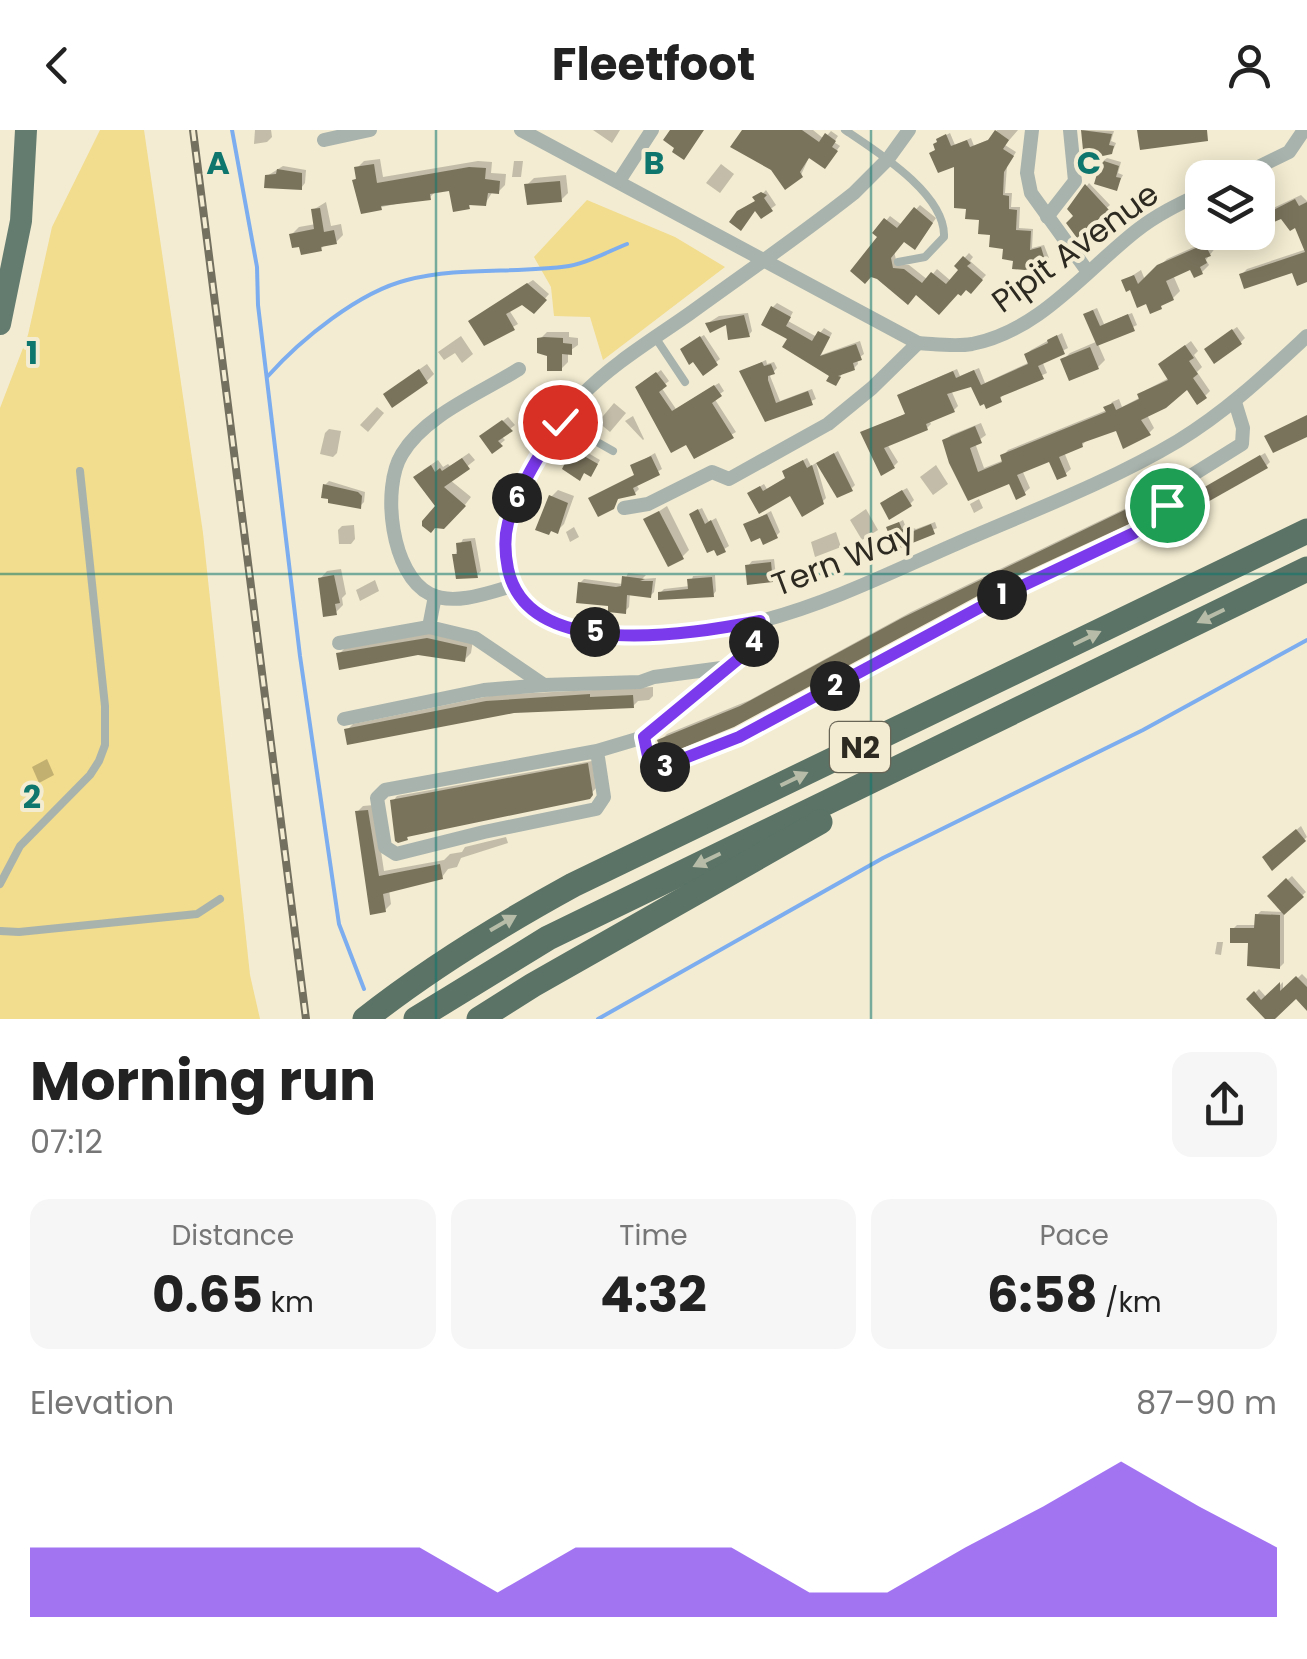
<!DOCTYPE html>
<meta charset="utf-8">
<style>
:root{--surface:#fff;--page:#f6f6f6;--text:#222;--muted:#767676;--accent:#7c3aed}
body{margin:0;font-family:Poppins,sans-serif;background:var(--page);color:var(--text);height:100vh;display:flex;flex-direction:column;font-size:38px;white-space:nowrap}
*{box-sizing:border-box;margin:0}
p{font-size:32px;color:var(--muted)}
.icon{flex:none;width:55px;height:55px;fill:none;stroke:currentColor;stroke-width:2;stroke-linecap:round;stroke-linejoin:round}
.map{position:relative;height:889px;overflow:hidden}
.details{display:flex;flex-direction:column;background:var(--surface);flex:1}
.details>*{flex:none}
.controls{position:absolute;left:1185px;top:30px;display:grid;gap:20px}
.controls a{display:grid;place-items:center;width:90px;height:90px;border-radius:20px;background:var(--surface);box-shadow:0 5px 25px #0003;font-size:50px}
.pin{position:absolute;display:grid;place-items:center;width:85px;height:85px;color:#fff;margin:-42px;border:5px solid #fff;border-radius:50%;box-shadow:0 2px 10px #0007}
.km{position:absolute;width:50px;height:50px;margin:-25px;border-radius:50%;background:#222;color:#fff;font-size:28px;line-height:50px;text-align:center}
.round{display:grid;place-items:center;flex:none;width:105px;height:105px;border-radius:20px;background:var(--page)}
.head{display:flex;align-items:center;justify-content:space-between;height:170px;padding:0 30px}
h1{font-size:55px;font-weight:700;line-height:75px}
.figures{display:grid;grid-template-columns:repeat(3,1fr);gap:15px;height:170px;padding:10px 30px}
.figures div{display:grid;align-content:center;border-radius:20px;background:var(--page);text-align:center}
.figures b{font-size:50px;font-weight:700}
.figures small{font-size:28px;font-weight:400}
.figures p{font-size:28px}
.chart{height:280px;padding:20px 30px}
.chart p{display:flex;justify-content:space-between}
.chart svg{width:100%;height:180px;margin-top:10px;fill:var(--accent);opacity:.7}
header{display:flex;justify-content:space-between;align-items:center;height:130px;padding:0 30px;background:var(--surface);font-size:45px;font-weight:700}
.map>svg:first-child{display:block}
</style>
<header><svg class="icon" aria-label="back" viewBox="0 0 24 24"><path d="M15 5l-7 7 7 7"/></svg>Fleetfoot<svg class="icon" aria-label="person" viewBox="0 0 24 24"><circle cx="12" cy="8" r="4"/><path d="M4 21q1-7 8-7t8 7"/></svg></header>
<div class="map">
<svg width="1307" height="889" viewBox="0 0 1307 889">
<rect width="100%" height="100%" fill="#f3ecd2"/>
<g fill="#f2dc8d">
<polygon points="100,0 144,0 203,403 250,845 260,889 0,889 0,278 28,205 52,97"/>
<polygon points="587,70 675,107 725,137 603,230 590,187 554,186 551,157 534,127"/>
</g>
<g fill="#0003">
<polygon points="255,0 271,0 272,7 267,12 254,14"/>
<polygon points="593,0 620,0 612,13"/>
<polygon points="745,0 813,0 824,9 831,1 838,6 834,12 840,16 828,32 810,25 801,45"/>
<polygon points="997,0 1018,0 1005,15 1016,22 1007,36 1005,63 1012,63 1011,77 1020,77 1019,98 1033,99 1032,118 1044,115 1049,128 1045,131 1006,116 992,103 968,77 956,33 938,19 939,9 950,3 955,15 971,8 974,16 992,8"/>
<polygon points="1083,0 1114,1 1111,11 1116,13 1114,18 1110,22 1086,27"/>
<polygon points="1107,28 1121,32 1118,43 1123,45 1116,58 1103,31"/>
<polygon points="380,29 383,47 478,31 492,32 491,43 506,44 505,55 498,62 493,61 485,74 472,73 469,76 452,58 436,61 430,67 362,81 354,50 358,47 357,38 364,31"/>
<polygon points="514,31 523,31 521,47 512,47"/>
<polygon points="721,34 734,44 720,63 706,53"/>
<polygon points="283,36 306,40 305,53 301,58 267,46"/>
<polygon points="566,45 568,63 561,70 527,55 534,48"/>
<polygon points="1089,53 1110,75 1077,104 1076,86 1070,79"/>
<polygon points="766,60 776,75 761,86 757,70"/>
<polygon points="1301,65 1307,71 1307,149 1293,140 1242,144 1247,139 1307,119 1297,95 1282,86 1258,101 1258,85"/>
<polygon points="326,72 331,96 341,94 343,105 336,112 326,113 321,119 292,104 299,97 316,94 313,80"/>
<polygon points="920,75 936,88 919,113 904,109 894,121 897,134 909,135 928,150 937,139 951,151 961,140 957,136 969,123 973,127 970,131 986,145 971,161 966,157 916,162 878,146 881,107 876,103 890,86 902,95"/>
<polygon points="1202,88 1202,102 1216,102 1199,109 1194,95"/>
<polygon points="1226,102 1254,102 1238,116 1235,111 1231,113"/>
<polygon points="1212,109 1216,117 1206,130 1209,135 1202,142 1192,137 1173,145 1180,161 1173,168 1147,171 1124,151 1141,140 1145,150 1167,129"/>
<polygon points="533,150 549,164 534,181 522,172 509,180 518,194 485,213 476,187"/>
<polygon points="777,173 793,182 788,191 817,207 824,198 832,203 821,225 860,211 864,224 857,229 858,234 854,238 844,241 836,253 832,246 790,208 773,177"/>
<polygon points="1097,178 1104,194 1132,183 1137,195 1098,214 1105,230 1098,237 1063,230 1070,223 1098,211 1090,181"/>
<polygon points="748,183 752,201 749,205 728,191 708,193 719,186"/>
<polygon points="1237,197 1245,208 1241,212 1211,215"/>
<polygon points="547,202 569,202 569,207 578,208 578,215 568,222 568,232 561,239 540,209"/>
<polygon points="1062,203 1068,218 1042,231 1047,243 1003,263 1000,270 973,255 951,260 958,276 954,280 929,290 931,294 927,298 887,314 898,332 894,336 863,303 907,283 900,266 904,262 957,239 960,246 979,238 985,253 1030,232 1027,224 1031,220"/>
<polygon points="704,205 720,229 704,242 686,216"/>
<polygon points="461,206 473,224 462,233 455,223 444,230 438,222"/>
<polygon points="1191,211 1198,221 1194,225 1202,237 1197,242 1210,261 1205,266 1188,257 1147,285 1154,298 1149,303 1118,298 1089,308 1082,315 1064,322 1071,339 1065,344 1050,328 1022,340 1030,358 1024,363 1010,351 970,368 945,311 951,305 981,293 986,305 975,313 984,338 1004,330 1003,326 1008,320 1107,280 1112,272 1119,269 1122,277 1141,267 1146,260 1169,248 1167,229"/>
<polygon points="766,230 767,234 774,232 777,238 770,246 780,271 812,259 816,269 766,289 742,241"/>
<polygon points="427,234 434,244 427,251 393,258"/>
<polygon points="661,240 669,251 661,257 676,279 719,253 724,261 714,268 736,302 695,326 642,254"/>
<polygon points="614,273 626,283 610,302 598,292"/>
<polygon points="377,277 384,283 368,302 360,295"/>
<polygon points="633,286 644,309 643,310 625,291"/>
<polygon points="508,287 515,295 501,306 505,310 493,320 487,303"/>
<polygon points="329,299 341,301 337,323 333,327 320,324 325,303"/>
<polygon points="578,317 600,330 594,340 585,341 583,344 574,321"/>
<polygon points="838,321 855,355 852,358 823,330"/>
<polygon points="469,323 475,330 450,350 471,367 461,380 438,376 423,340 438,330 443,337 448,334 450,336"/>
<polygon points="655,323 662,339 636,354 639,359 635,363 620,366 612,377 599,384 637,344 633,336"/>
<polygon points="1265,323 1270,332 1266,336 1184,371"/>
<polygon points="807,328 811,336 816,333 826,368 822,372 791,362 760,380 754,360 764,354 767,359 788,347 789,338"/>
<polygon points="936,335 948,354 933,365 920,347"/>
<polygon points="329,351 365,362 364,372 360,376 325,355"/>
<polygon points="1163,354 1165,356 1157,368 733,595 660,611 667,604 750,570 911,482 1145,369"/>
<polygon points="907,358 914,370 910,374 887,369"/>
<polygon points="558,360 574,366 564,394 557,401 551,367"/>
<polygon points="979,369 983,378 974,383 970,374"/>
<polygon points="667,376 689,420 682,427 646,390"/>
<polygon points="702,378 709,392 716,388 729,416 718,423 696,381"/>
<polygon points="866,379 878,400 862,410 850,390"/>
<polygon points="771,381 780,402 776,406 746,395"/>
<polygon points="903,390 905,395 916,399 935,392 937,398 896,416 889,398"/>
<polygon points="354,395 355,409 351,414 339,414 338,400 342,396"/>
<polygon points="574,397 579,407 570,412 566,402"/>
<polygon points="836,402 841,417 815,427 811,412"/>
<polygon points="475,408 481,441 477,445 455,425 463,409"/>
<polygon points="774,429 776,446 772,450 748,436 752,431"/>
<polygon points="341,439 346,464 342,468 343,475 336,482 320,449 327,441"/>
<polygon points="628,443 646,445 642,449 656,448 654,462 650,466 630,463 629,477 625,481 580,453 584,449 623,454"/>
<polygon points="715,445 716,461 713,465 660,463 664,459 690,456 693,446"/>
<polygon points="375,450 379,461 360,471 356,460"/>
<polygon points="435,502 473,510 471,523 464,530 418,523 339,524 346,517"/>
<polygon points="653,557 653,566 649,570 638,571 633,576 514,580 347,600 353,594 494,565"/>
<polygon points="47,629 54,645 39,653 32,637"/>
<polygon points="592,631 596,658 588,667 410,704 407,708 393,671 397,666"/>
<polygon points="374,675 384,741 444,730 450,724 462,722 465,717 506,707 508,713 461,728 457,737 448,739 442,747 389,760 391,774 385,780 357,682 363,676"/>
<polygon points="1301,696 1307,707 1273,737 1265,727"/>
<polygon points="1292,746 1306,762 1284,782 1270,766"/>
<polygon points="1261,781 1284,782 1284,833 1280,837 1233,799 1237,795 1257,795 1257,785"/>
<polygon points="1217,812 1223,812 1221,825 1215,824"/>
<polygon points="1302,844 1307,849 1307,877 1297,866 1270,889 1249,869 1259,859 1267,868 1283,852 1283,862"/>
</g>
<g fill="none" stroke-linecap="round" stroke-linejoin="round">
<g stroke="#7cadef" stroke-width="4">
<polyline points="232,0 257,137 258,175 300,526 339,794 364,859"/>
<path d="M268,246C301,209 359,162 407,150C460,136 515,144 569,136C588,133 609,121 627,114"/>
<polyline points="598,889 883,728 1143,600 1307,510"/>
</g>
</g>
<g fill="#7a735c">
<polygon points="670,0 704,0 684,30 672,22 674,18 663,10"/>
<polygon points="742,0 802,0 819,12 825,3 836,11 832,17 838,21 825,39 809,28 800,42 803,47 785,60 771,40 730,17"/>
<polygon points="995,0 1009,10 1003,19 1014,26 1004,42 1003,65 1009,66 1009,79 1017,80 1016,100 1031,101 1030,120 1041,117 1046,134 1025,140 1012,139 1013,131 1002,129 1003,119 989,117 990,105 978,104 979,90 965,89 966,79 954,78 954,37 938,43 929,23 935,20 933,14 937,12 936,9 946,4 951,16 967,10 970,17 988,10"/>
<polygon points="1081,0 1112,4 1109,15 1114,16 1112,24 1084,30"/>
<polygon points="1137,0 1207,0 1208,11 1140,20"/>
<polygon points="1101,30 1119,36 1116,47 1121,48 1117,61 1094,54"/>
<polygon points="374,34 377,53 469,37 486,38 485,49 500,51 499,64 488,63 486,76 469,75 470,79 453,82 449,61 430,64 431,70 381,76 382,80 361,84 352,50 356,49 354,37"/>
<polygon points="277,39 302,43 302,60 264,58 265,45 276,44"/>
<polygon points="560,51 562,72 527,75 524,54"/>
<polygon points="1085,54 1109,80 1077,108 1066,93 1073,86 1067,79"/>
<polygon points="761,62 767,65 764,68 773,81 761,89 755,81 741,101 729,92 737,81 755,71 752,67"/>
<polygon points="1295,69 1299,76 1307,72 1307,152 1297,156 1292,143 1244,159 1239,144 1305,122 1295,98 1290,101 1281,89 1258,99 1258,88"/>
<polygon points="914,77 933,93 915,120 904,112 891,128 893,138 904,139 922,153 931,142 946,154 958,140 954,136 963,126 971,133 967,136 983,150 971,164 966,160 961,166 958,164 939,185 916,165 908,175 877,149 871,147 865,154 850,141 877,107 872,103 884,88 897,98"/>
<polygon points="320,78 324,102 334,100 337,114 321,117 322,121 301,125 299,117 292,118 289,104 314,99 311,79"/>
<polygon points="1205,114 1211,126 1205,128 1207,133 1200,137 1203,144 1194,148 1190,140 1166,151 1174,170 1161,176 1162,179 1150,184 1146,174 1137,178 1130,160 1126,162 1121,150 1134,145 1138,154 1157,135"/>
<polygon points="527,153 547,170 534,184 522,175 506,184 515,200 484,216 468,191"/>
<polygon points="771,176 791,187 786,196 812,211 818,201 830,207 820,226 856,214 862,230 853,233 855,240 838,246 841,247 836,256 826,251 829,246 782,217 787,209 761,195"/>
<polygon points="1093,180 1100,196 1128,184 1135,201 1097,216 1083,184"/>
<polygon points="744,185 750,207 728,210 726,195 710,203 705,193"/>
<polygon points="1232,199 1242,214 1214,234 1204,219"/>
<polygon points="1057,205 1065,224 1038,236 1044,249 1000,267 1002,272 986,279 984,274 980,276 971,257 947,264 955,282 926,294 928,300 884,318 895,338 881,346 860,302 905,284 897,265 953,241 956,248 974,240 981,255 1028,234 1024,224 1048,213 1047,210"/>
<polygon points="700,206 718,235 703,246 693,232 689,235 680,219"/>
<polygon points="544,207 563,208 563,213 572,214 572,225 562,224 562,241 547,241 547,226 537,223 537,208"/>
<polygon points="1185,215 1194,228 1189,231 1198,244 1193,248 1207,268 1197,275 1187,260 1166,278 1141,290 1151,305 1123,319 1116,301 1082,313 1083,317 1059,327 1067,346 1057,350 1049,332 1017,345 1026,365 1016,370 1009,354 968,371 949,333 942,310 975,296 982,313 970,318 978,342 1002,332 1000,325 1106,282 1103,277 1113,273 1116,280 1139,269 1137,264 1168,250 1158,234"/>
<polygon points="1090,217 1099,239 1069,251 1060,229"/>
<polygon points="762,232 764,236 771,234 775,244 768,246 768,250 776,273 808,261 813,275 765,292 739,241"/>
<polygon points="419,239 428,253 392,278 383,264"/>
<polygon points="656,242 667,256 659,262 672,281 714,255 722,266 712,273 734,308 694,329 686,315 671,323 635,257"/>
<polygon points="1307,285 1307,307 1273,323 1264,306"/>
<polygon points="502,290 513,301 498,311 503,316 492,324 479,306"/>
<polygon points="572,319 598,334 591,347 584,343 580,351 562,339"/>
<polygon points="834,323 853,361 837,368 816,333"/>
<polygon points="1260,325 1268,338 1181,387 1176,378 1182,370"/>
<polygon points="651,326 660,345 633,358 636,365 618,369 614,379 598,387 588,368 634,345 630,335"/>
<polygon points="462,328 470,339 444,357 466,376 444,399 435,398 431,403 422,396 422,391 435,376 413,347 431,335 435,342 440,338 442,341"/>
<polygon points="803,330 807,338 812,335 824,374 802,387 790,366 759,384 747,363 760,356 763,361 785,348 782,341"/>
<polygon points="323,354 358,362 362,366 361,379 328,373 328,369 321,368"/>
<polygon points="1155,359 1159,364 1150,378 1129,394 998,455 734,597 663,626 657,610 740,576 902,488 1135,375"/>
<polygon points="902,360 912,376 889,390 880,373"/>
<polygon points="549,365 568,373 558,404 551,401 549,405 535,400"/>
<polygon points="698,379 705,394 711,390 726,422 717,426 714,420 707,423 689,384"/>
<polygon points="659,381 684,429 668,437 643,389"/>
<polygon points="767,384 778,408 763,415 760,408 751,412 743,394"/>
<polygon points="899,392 902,399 911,402 931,394 935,404 895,420 886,397"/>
<polygon points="471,411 478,448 456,449 452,424 457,424 456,413"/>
<polygon points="771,432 773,452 747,455 745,435"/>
<polygon points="334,445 340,473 335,474 337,485 323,487 318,448"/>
<polygon points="622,446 645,449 640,451 653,451 651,468 627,465 626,484 608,482 608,476 576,473 578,452 616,457 621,456"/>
<polygon points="712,447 714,467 658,470 658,462 688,459 687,449"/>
<polygon points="427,508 467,517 465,532 418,525 339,540 336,523"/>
<polygon points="590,564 590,567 633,565 634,578 514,583 347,615 344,599 486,571"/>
<polygon points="588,633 593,665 590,669 407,707 408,710 398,713 395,711 390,670"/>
<polygon points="368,680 379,746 440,734 443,749 383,764 386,782 370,785 355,681"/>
<polygon points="1296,699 1306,711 1272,741 1262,727"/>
<polygon points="1286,748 1304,767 1284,785 1267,766"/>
<polygon points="1255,784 1280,785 1280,839 1247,836 1248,813 1230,813 1230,798 1254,798"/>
<polygon points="1296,846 1307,857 1307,881 1296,869 1275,889 1265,889 1246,869 1254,861 1261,870 1280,852 1280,861"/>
</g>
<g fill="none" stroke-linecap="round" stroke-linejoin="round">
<g stroke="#a8b3ad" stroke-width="8">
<path d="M845,0C876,21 946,64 944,107L925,127L898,132"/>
<polyline points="655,207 685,252"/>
<polyline points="560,291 613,321"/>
<polyline points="0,754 20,716 90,645 99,631 105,615 105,576 80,341"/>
<polyline points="0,801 19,802 197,784 220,769"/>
</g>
<g stroke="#a8b3ad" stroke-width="14">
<path d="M521,0L918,213C936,214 954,217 972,214C1039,201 1084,142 1136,101C1156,85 1179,74 1202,63"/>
<path d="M909,0L888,29L854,63C801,105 744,144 689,184C652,210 612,234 581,266C545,303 496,382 508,435C512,456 520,472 538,485C578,516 713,503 761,491C831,473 898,439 965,410C1037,379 1111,351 1178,311C1226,282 1266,244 1307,206"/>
<polyline points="1032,0 1027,43 1031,63 1088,142"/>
<polyline points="324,10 370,0"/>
<polyline points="1236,48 1289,22 1304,0"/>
<polyline points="619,51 652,0"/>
<polyline points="1047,87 1075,51 1070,0"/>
<polyline points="624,378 648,374 712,342 729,349 828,294 872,258 918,213"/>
<path d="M512,456C489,463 453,476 430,464C391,445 381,358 402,324C425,285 481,263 519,239"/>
<polyline points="435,466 429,497 475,508 544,555 640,552 654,547 729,537"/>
<polyline points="339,513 429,497"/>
<polyline points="344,589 484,560 544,555"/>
<polyline points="644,607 646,623 653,636 665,637 739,607 1003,465 1135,403 1158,385 1181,352 1242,314 1243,298 1235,272"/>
<polyline points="597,621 385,660 377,668 385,717 396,724 484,702 596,679 604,667 597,621 644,607 659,595 742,526 757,508 760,491"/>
</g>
<polyline stroke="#647c70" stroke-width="22" points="0,194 21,91 26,0"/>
<g stroke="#5a7366" stroke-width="25">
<path d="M365,889C431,837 500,795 573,755L1307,401"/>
<polyline points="416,889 548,808 1307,439"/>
<polyline points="479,889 533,855 820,692"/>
</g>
<g stroke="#747060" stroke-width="8">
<polyline id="rail" points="193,0 306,889"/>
</g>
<use href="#rail" stroke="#f3ecd2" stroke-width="4" stroke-dasharray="11" stroke-linecap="butt"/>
</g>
<defs><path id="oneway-solid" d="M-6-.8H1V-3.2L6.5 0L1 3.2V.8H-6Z" transform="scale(2.5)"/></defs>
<g fill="#b6bca7">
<use href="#oneway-solid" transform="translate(1211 486) rotate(154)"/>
<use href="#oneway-solid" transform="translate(1087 508) rotate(-26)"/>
<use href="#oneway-solid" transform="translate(794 649) rotate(-26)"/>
<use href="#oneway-solid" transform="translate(707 730) rotate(154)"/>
<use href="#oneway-solid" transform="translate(503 793) rotate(-30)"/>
</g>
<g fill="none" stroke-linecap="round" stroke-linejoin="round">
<g stroke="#fff" stroke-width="20">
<path id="route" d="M560,292C540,324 519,356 508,393C504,408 505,424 508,439C528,533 691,504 760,491L757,508L742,526L644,607L649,631L659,638L739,607L1003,465L1134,403L1167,375"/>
</g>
<use href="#route" stroke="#7c3aed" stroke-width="12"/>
</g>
<path fill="none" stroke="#0f766e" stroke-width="2.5" stroke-opacity="0.55" d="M436,0V889M871,0V889M0,444H1307"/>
<g text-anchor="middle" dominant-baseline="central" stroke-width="8" stroke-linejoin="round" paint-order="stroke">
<rect fill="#f3ecd2" stroke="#686456" stroke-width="2.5" x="830" y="592" width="60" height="50" rx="8"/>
<g font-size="30" font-weight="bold" fill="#2d2a21">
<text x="860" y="617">N2</text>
</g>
<g font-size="32" fill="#2d2a21" stroke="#f3ecd2">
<text transform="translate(1075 117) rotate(-36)">Pipit Avenue</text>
<text transform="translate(843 429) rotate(-21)">Tern Way</text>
</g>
</g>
<g font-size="32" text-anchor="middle" font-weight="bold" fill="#0f766e" stroke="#f3ecd2" stroke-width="8" stroke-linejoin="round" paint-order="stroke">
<text x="218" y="44">A</text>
<text x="654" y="44">B</text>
<text x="1089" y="44">C</text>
<text x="32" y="234">1</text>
<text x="32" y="678">2</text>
</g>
</svg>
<div class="controls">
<a><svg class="icon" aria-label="layers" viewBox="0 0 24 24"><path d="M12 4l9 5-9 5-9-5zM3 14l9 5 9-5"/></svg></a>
</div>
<div class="pin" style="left:1167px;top:375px;background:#1e9e55"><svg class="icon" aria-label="arrive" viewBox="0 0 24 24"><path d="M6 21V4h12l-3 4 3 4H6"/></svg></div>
<div class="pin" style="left:560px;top:292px;background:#d93025"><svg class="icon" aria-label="check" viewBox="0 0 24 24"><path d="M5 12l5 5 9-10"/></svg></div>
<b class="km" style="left:1002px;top:465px">1</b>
<b class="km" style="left:835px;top:556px">2</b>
<b class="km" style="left:665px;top:637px">3</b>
<b class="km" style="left:754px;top:512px">4</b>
<b class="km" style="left:595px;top:502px">5</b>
<b class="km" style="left:517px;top:368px">6</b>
</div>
<section class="details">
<div class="head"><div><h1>Morning run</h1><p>07:12</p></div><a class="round"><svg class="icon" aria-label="share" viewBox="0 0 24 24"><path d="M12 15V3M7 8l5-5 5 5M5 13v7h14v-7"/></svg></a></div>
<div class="figures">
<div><p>Distance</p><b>0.65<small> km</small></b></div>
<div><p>Time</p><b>4:32</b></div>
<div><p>Pace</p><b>6:58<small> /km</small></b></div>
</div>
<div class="chart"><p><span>Elevation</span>87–90 m</p>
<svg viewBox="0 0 160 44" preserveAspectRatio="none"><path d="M0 44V27L10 27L20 27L30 27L40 27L50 27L60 38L70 27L80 27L90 27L100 38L110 38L120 27L130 17L140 6L150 17L160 27V44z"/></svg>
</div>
</section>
